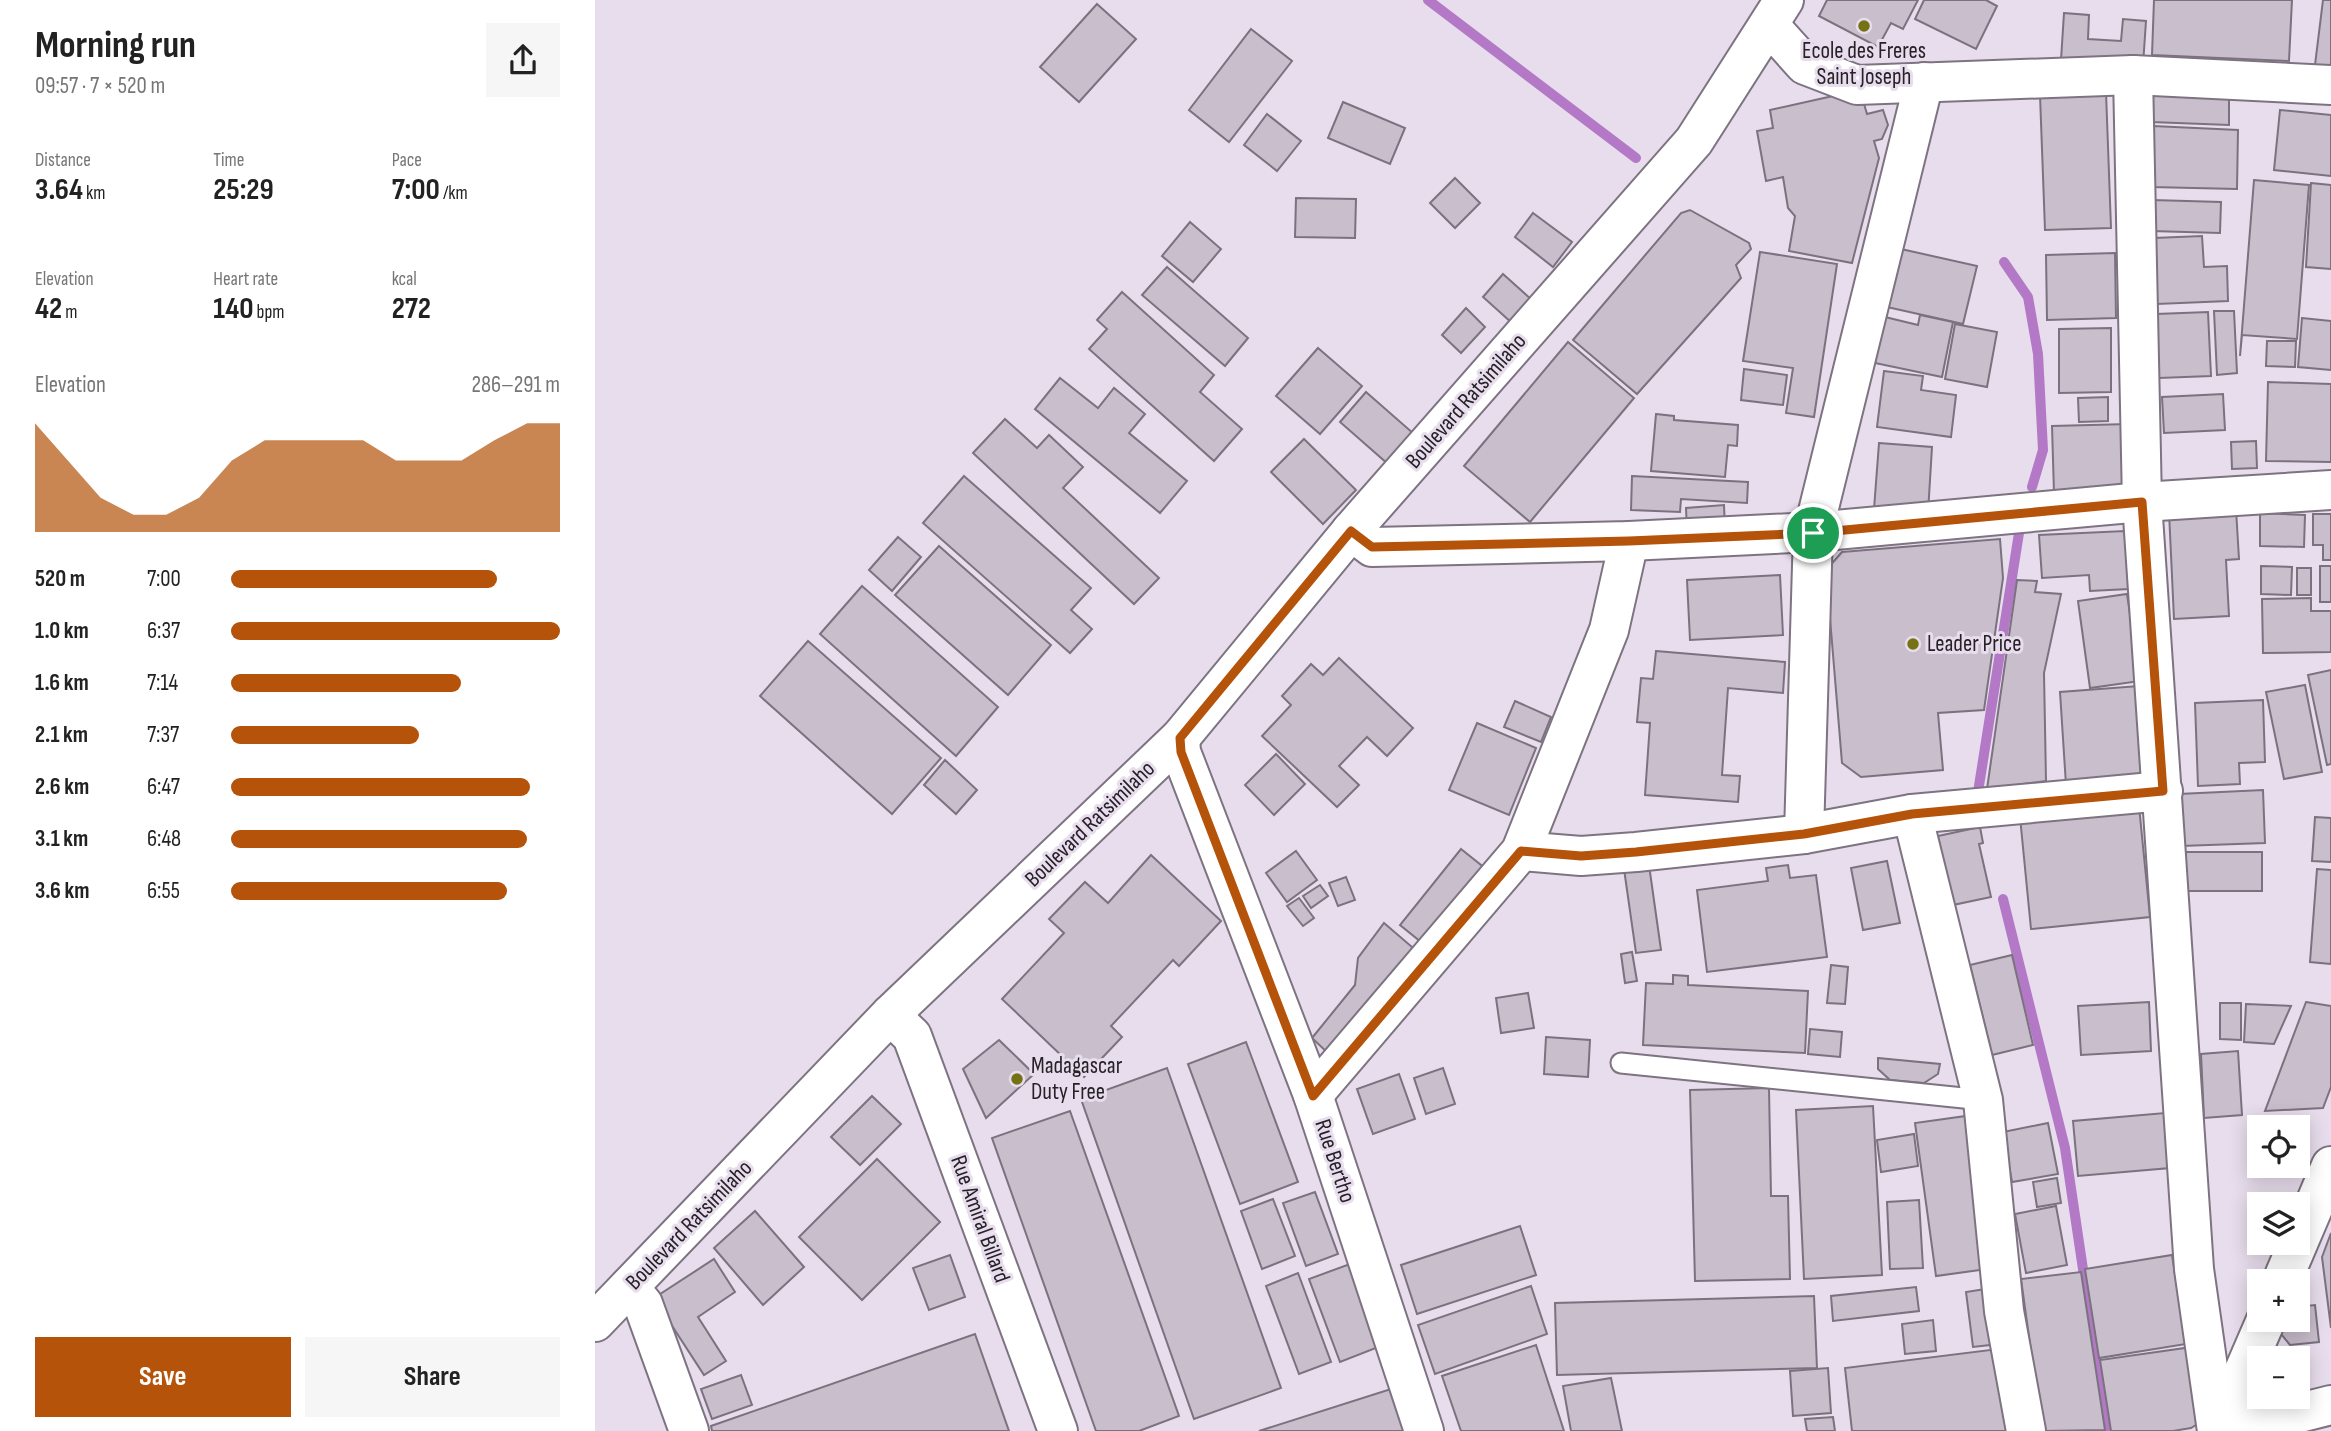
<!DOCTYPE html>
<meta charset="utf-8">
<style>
:root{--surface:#fff;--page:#f6f6f6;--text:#222;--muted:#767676;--accent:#b45309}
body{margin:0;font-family:"Sofia Sans Condensed",sans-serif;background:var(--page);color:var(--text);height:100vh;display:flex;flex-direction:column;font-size:26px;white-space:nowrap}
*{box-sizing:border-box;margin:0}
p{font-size:23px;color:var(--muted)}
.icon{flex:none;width:38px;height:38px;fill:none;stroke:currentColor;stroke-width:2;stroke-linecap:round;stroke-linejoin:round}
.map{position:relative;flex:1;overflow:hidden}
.panel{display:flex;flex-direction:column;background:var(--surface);width:595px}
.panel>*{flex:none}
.controls{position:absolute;left:1652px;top:1115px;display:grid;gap:14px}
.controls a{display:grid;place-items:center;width:63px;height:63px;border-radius:0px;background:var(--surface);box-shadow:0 4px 18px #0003;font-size:35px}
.pin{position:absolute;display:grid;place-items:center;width:60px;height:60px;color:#fff;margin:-30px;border:4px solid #fff;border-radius:50%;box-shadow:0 2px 7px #0007}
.round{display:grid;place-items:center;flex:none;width:74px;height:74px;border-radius:0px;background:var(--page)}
.summary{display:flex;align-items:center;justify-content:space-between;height:119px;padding:0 35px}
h1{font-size:38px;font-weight:700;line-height:52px}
.metrics{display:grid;grid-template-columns:repeat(3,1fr);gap:10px;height:119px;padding:7px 35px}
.metrics div{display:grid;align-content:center}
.metrics b{font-size:30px;font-weight:700}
.metrics small{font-size:19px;font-weight:400}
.metrics p{font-size:19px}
.chart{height:196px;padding:14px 35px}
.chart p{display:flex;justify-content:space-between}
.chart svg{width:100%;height:126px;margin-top:7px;fill:var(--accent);opacity:.7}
.cta{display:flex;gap:14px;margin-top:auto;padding:14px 35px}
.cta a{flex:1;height:80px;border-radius:0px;background:var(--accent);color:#fff;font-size:28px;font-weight:700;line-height:80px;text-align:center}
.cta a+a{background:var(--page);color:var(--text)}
ul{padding:0 35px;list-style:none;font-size:23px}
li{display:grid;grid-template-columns:112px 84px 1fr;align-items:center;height:52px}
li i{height:18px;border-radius:9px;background:var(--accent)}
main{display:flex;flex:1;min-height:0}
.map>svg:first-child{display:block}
</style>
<main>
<section class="panel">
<div class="summary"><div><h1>Morning run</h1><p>09:57 · 7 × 520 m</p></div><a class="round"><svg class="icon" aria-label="share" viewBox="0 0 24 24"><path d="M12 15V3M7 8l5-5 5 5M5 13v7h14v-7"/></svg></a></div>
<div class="metrics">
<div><p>Distance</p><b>3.64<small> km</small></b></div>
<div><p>Time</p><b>25:29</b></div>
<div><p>Pace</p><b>7:00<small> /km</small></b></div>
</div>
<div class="metrics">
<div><p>Elevation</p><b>42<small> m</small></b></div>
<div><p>Heart rate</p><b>140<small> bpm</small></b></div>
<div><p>kcal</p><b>272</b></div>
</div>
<div class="chart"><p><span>Elevation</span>286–291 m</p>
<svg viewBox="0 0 160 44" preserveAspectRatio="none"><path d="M0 44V6L10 19L20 32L30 38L40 38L50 32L60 19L70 12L80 12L90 12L100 12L110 19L120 19L130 19L140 12L150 6L160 6V44z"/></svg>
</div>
<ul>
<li><b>520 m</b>7:00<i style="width:81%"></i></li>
<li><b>1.0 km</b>6:37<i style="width:100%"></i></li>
<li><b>1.6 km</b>7:14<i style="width:70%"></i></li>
<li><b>2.1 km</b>7:37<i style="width:57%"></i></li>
<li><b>2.6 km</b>6:47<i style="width:91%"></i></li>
<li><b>3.1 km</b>6:48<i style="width:90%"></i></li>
<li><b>3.6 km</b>6:55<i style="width:84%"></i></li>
</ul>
<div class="cta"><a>Save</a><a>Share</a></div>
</section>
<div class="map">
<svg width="1736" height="1431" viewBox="0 0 1736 1431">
<rect width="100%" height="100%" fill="#e8ddec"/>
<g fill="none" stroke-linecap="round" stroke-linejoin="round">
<g stroke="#b379c6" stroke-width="10">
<polyline points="833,0 1041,158"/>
<polyline points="1409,262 1433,297 1443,354 1448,450 1437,487"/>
<polyline points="1383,792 1424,533"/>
<polyline points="1408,899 1470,1148 1512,1431"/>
</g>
</g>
<g fill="#c9becc" stroke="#7b727f" stroke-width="2">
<polygon points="1232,0 1323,0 1308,29 1296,23 1283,47 1224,16"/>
<polygon points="1329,0 1391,0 1402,6 1381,49 1320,19"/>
<polygon points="1559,0 1697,0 1694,61 1557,55"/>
<polygon points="1728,0 1736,0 1736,67 1720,65"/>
<polygon points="502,4 541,39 484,102 445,67"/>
<polygon points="1469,13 1494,15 1493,39 1526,41 1528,19 1551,21 1548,65 1466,60"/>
<polygon points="656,29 697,61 634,142 594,110"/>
<polygon points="1265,90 1272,114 1288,110 1293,125 1287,139 1279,141 1284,158 1257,263 1194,251 1200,216 1193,208 1188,177 1171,181 1162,131 1178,128 1175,110"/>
<polygon points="1511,92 1516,228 1450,230 1445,95"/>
<polygon points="1557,95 1634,97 1634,125 1556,122"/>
<polygon points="748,102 810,128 795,164 733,138"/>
<polygon points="1685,110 1736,115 1736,176 1679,170"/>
<polygon points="672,114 706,141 682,171 649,145"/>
<polygon points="1558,126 1643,130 1642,189 1556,187"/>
<polygon points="860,178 885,203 860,228 835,203"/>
<polygon points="1659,180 1714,185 1702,339 1647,335 1645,356"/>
<polygon points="1716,183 1736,185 1736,269 1711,267"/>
<polygon points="701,198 761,199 760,238 700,237"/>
<polygon points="1557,200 1626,202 1625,233 1556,231"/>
<polygon points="1095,210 1154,243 1156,249 1141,265 1146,278 1042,394 978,340 1086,213"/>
<polygon points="938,213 977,242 958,267 920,237"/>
<polygon points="595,222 626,249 598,282 567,256"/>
<polygon points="1607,236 1609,267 1632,266 1633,301 1562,304 1559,238"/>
<polygon points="1306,249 1382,266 1368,324 1292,307"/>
<polygon points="1165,252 1242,264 1219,417 1191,413 1198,368 1148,361"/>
<polygon points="1520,253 1521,318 1452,320 1451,255"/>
<polygon points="572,267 653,338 630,366 547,295"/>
<polygon points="908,274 937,300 917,323 888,297"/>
<polygon points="527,292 619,375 605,392 647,429 619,461 494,349 512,329 502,320"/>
<polygon points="871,308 890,327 866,353 847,335"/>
<polygon points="1619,311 1639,311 1642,373 1622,375"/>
<polygon points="1613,312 1616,376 1564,378 1561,314"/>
<polygon points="1325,315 1358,322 1347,377 1280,363 1290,317 1323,325"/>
<polygon points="1707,318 1736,321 1736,370 1703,367"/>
<polygon points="1360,324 1402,332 1392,387 1350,379"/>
<polygon points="1516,328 1516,392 1464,393 1464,329"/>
<polygon points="1672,341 1701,341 1700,367 1671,366"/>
<polygon points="973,342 1039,398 935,522 869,466"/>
<polygon points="723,348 767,386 725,434 681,396"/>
<polygon points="1149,369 1192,375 1188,405 1146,400"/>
<polygon points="1289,371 1328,376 1326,390 1361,395 1356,437 1282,427"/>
<polygon points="465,378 503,408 519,388 550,414 534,433 592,481 565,513 440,409"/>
<polygon points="1673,382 1736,384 1736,462 1671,461"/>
<polygon points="771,392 819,434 793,464 745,422"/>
<polygon points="1628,394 1630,430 1569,433 1567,397"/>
<polygon points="1513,397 1513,421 1484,422 1483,398"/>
<polygon points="1061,414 1079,416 1079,420 1143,425 1142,446 1133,445 1130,477 1056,471"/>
<polygon points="410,419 442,448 454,435 488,467 468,488 564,578 539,604 378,453"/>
<polygon points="1534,424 1535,492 1459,493 1457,426"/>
<polygon points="709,439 761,490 728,524 676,472"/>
<polygon points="1661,441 1662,468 1637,469 1636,442"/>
<polygon points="1284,443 1337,447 1333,513 1279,509"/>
<polygon points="369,476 496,588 476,610 497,629 475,653 328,523"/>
<polygon points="1037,476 1153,482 1152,503 1086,499 1085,512 1036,510"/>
<polygon points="1129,505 1130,530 1092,532 1091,508"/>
<polygon points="1641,509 1644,559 1631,560 1634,616 1579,619 1574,512"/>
<polygon points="1665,513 1710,515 1709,547 1665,546"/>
<polygon points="1718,514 1736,514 1736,560 1728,560 1728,545 1718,545"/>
<polygon points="1530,531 1534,589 1495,591 1494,575 1447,578 1444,535"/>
<polygon points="303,537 326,557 297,591 274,570"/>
<polygon points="1405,539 1408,578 1389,710 1343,713 1348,770 1266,777 1247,763 1231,570 1247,552"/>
<polygon points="344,546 456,645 413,695 300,595"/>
<polygon points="1666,566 1697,567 1696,595 1666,594"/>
<rect x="1725" y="566" width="11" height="36"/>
<rect x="1702" y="568" width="14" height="27"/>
<polygon points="1185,575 1188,635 1095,640 1092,580"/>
<polygon points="1422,580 1442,581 1440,592 1466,594 1449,673 1451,781 1392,789"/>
<polygon points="267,586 403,707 361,756 225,634"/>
<polygon points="1532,594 1545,681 1495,688 1483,601"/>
<polygon points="1716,598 1716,611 1736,611 1736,652 1668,653 1667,599"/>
<polygon points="213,641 346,758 297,814 165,696"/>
<polygon points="1061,651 1190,662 1188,693 1133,688 1127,775 1145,776 1143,802 1050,795 1055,723 1042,722 1046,678 1058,679"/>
<polygon points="744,658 818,728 792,756 772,737 744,766 764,785 742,807 667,736 696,705 687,696 716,664 728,675"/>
<polygon points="1736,670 1736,764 1732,765 1713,675"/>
<polygon points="1710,685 1727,772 1689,779 1671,692"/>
<polygon points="1544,686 1551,779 1471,785 1465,692"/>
<polygon points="1668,700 1670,762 1644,763 1645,784 1603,786 1600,703"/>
<polygon points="920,701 956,717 946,742 909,727"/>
<polygon points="882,723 941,748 914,815 854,790"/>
<polygon points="681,754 710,784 679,815 650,785"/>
<polygon points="350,760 382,790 361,814 329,785"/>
<polygon points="1668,790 1670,843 1586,846 1584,794"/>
<polygon points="1544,806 1555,917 1436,929 1425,817"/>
<polygon points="1720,817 1736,818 1736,862 1717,861"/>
<polygon points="1385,827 1388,843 1384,844 1396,897 1358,905 1343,836"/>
<polygon points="866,849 891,869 831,946 805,925"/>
<polygon points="701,851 722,880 692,902 671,873"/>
<rect x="1591" y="852" width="76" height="39"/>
<polygon points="556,855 626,921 584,966 578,960 516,1026 527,1037 489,1077 407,999 469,933 454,919 490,882 513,903"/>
<polygon points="1292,861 1305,923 1268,930 1256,868"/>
<polygon points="1054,865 1066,950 1041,953 1029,869"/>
<polygon points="1193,865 1195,878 1221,875 1232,957 1112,972 1102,890 1173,881 1171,868"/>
<polygon points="1722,869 1736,870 1736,964 1715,962"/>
<polygon points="751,877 760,900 743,906 734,883"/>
<polygon points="725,885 733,896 716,908 708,896"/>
<polygon points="704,898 719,918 708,926 692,906"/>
<polygon points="789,923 824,953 736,1056 717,1038 760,985 763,958"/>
<polygon points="1037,952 1042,981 1030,983 1026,954"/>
<polygon points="1417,955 1438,1045 1397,1055 1375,965"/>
<polygon points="1236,965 1253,967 1250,1004 1232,1003"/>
<polygon points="1078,975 1093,976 1093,985 1213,991 1210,1053 1048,1045 1051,983 1078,984"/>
<polygon points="933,993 939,1028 906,1033 901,998"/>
<polygon points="1554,1002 1556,1051 1486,1055 1483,1006"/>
<polygon points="1711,1002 1736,1006 1736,1087 1728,1108 1670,1111"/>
<polygon points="1625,1003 1646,1003 1646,1040 1625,1039"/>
<polygon points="1651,1004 1696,1006 1679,1044 1649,1042"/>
<polygon points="1215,1029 1247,1032 1245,1057 1213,1054"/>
<polygon points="951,1037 995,1040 993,1077 949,1074"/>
<polygon points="404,1040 439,1074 391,1118 368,1069"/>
<polygon points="651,1042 703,1182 645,1204 593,1064"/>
<polygon points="1643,1051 1647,1115 1609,1118 1606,1054"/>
<polygon points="1283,1058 1345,1064 1343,1074 1329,1083 1295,1080 1283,1069"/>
<polygon points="572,1068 686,1388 599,1419 486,1099"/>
<polygon points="848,1068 860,1104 831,1114 819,1078"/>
<polygon points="804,1074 820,1119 778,1134 762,1089"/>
<polygon points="1174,1088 1176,1196 1193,1196 1195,1279 1100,1281 1095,1090"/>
<polygon points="277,1096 306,1124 265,1165 236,1137"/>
<polygon points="1278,1106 1287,1275 1209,1279 1201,1110"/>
<polygon points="475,1111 584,1416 544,1431 501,1431 397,1138"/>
<polygon points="1570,1113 1575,1168 1483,1176 1478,1121"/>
<polygon points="1371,1116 1392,1269 1341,1276 1320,1123"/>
<polygon points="1453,1123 1463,1174 1417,1182 1408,1132"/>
<polygon points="1319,1134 1323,1166 1286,1172 1282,1140"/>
<polygon points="282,1159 345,1222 267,1300 204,1237"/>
<polygon points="1462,1178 1466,1203 1442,1207 1438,1182"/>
<polygon points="720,1192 743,1254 711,1266 688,1203"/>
<polygon points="678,1199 700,1256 667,1269 646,1211"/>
<polygon points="1324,1200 1328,1268 1295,1269 1292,1202"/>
<polygon points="1461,1206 1472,1265 1431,1273 1420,1214"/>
<polygon points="160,1211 209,1267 168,1305 119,1248"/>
<polygon points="925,1226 941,1275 822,1314 806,1265"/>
<polygon points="1736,1233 1736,1328 1727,1257"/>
<polygon points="355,1255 370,1297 334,1310 318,1268"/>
<polygon points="1577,1255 1591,1344 1504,1358 1490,1269"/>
<polygon points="119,1259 140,1292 103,1317 131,1361 109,1375 59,1298"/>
<polygon points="755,1264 786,1346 745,1362 714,1279"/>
<polygon points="1486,1272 1510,1430 1447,1431 1426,1279"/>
<polygon points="703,1273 736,1362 704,1374 671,1286"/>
<polygon points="936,1286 952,1334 840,1374 823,1325"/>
<polygon points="1321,1287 1324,1311 1238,1321 1236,1296"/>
<polygon points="1397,1288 1404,1344 1378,1347 1371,1292"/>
<polygon points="1219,1296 1222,1368 962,1375 960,1303"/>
<polygon points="1720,1305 1724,1342 1695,1345 1682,1329 1686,1320 1703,1320 1703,1307"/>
<polygon points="1338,1320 1341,1351 1310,1354 1307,1324"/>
<polygon points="380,1334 414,1431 117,1431 116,1426"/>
<polygon points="941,1345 969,1431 866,1431 847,1376"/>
<polygon points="1597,1347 1604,1423 1596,1428 1578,1431 1516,1431 1505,1360"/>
<polygon points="1403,1349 1413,1431 1257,1431 1250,1368"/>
<polygon points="1233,1368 1236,1413 1198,1416 1195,1371"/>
<polygon points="146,1375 157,1405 117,1419 106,1389"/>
<polygon points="1016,1378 1027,1431 976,1431 968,1386"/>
<polygon points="796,1389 809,1431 664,1431"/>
<polygon points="1238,1417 1240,1431 1212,1431 1210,1419"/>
</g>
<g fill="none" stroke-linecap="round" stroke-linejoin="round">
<g stroke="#7d7381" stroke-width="23">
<polyline id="service" points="1026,1063 1388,1100"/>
</g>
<g stroke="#7d7381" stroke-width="42">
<g id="minor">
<polyline points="1174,25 1210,65 1262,85 1538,75 1736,85"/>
<polyline points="1538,75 1547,502 1599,1269 1622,1431"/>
<polyline points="756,531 777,547 1034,541 1218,532 1547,502 1736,490"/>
<polyline points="585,738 586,752 718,1095 829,1431"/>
<polyline points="1317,814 1388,1100 1409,1311 1431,1431"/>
<polyline points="1209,834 1218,532 1329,82"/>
<polyline points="926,851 986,856 1041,852 1209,834 1317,814 1568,791"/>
<polyline points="718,1095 926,851 1014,630 1034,541"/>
<polyline points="34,1287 48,1304 94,1431"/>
<polyline points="1633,1431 1736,1405"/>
</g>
</g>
<g stroke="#7d7381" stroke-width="42">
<g id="tertiary">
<polyline points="295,1015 317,1036 463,1431"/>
<polyline points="1687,1281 1736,1166"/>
<polyline points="1623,1431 1671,1320"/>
</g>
</g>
<g stroke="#7d7381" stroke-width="42">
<polyline id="secondary" points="0,1322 295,1015 585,738 756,531 1099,141 1189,0"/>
</g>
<use href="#service" stroke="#fff" stroke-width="19"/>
<use href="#minor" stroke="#fff" stroke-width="38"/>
<use href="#tertiary" stroke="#fff" stroke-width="38"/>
<use href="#secondary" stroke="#fff" stroke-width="38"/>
</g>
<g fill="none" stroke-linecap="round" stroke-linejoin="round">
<g stroke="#fff" stroke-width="14">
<polygon id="route" points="1547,502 1568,791 1317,814 1209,834 1041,852 986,856 926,851 718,1096 586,752 585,738 756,531 777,547 1034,541 1218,533"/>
</g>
<use href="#route" stroke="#b45309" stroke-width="9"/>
</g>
<g fill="#757216" stroke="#e8ddec" stroke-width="2.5">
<circle cx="1269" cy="26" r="7"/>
<circle cx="1318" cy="644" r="7"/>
<circle cx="422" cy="1079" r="7"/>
</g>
<g text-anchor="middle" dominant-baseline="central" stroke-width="6" stroke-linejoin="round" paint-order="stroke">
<g font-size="23" fill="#252127" stroke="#e8ddec" text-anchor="start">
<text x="1269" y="51" text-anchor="middle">Ecole des Freres<tspan x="1269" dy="26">Saint Joseph</tspan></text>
<text x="1332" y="644">Leader Price</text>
<text x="436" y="1066">Madagascar<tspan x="436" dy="26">Duty Free</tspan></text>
</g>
<g font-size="23" fill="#252127" stroke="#e8ddec">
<text transform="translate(871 401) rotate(-49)">Boulevard Ratsimilaho</text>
<text transform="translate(495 824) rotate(-44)">Boulevard Ratsimilaho</text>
<text transform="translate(740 1161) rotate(72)">Rue Bertho</text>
<text transform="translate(385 1219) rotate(70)">Rue Amiral Billard</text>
<text transform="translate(94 1225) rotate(-46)">Boulevard Ratsimilaho</text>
</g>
</g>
</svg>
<div class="controls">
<a><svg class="icon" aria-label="locate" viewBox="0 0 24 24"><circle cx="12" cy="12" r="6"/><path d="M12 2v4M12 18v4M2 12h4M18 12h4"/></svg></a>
<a><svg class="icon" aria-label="layers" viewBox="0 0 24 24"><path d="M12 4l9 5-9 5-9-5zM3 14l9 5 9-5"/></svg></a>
<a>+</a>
<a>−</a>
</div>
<div class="pin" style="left:1218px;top:533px;background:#1e9e55"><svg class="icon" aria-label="arrive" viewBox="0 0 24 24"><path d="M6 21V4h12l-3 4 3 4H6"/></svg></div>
</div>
</main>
